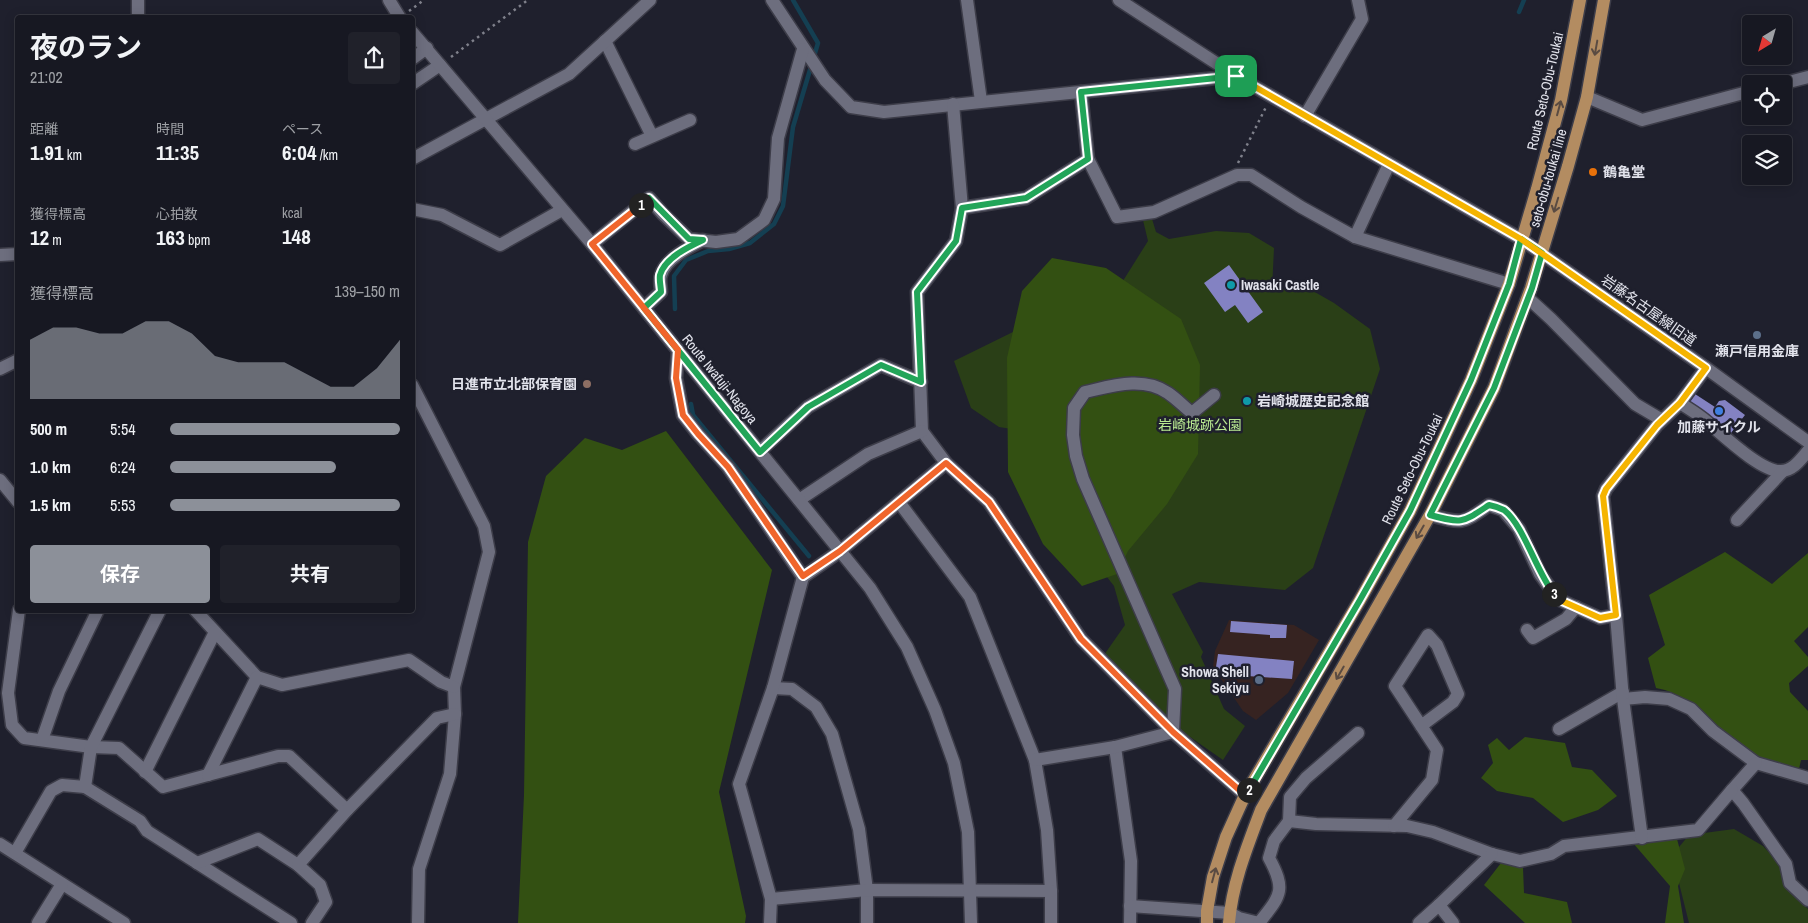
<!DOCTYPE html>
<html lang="ja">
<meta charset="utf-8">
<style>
:root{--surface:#171822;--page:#20212a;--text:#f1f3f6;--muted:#9ea0a5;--line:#363740;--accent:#8c9099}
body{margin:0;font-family:"Archivo Narrow","Noto Sans JP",sans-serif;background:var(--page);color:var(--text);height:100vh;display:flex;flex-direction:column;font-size:19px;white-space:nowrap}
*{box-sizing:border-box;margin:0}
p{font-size:16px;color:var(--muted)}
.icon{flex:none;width:28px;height:28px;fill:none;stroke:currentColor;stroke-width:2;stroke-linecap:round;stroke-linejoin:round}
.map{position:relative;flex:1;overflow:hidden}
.panel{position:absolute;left:15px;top:15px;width:400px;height:598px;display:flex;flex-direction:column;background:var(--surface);border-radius:5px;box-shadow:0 2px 12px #0003,0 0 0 1px var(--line)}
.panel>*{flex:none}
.needle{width:32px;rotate:217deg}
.fabs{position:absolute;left:1742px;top:15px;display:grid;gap:10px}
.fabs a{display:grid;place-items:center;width:50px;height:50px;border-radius:5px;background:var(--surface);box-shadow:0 2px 12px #0003,0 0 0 1px var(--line);font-size:25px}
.pin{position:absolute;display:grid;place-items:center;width:42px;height:42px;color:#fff;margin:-21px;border-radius:10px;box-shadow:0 2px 8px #0006}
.km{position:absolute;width:25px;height:25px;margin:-12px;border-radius:50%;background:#222;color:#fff;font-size:14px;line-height:25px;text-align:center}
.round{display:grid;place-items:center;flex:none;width:52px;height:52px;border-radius:5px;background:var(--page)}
.headline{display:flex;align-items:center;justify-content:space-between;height:85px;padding:0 15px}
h1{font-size:28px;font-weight:700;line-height:38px}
.stats{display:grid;grid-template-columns:repeat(3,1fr);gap:8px;height:85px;padding:5px 15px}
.stats div{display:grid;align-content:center}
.stats b{font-size:21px;font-weight:700}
.stats small{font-size:14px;font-weight:400}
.stats p{font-size:14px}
.chart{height:140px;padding:10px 15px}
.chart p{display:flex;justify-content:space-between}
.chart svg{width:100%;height:90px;margin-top:5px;fill:var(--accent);opacity:.7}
.action{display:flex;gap:10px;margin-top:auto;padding:10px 15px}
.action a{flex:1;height:58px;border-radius:5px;background:var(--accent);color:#fff;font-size:20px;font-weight:700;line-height:58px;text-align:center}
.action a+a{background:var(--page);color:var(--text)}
ul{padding:0 15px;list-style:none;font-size:16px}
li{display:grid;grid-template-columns:80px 60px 1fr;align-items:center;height:38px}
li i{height:12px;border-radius:6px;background:var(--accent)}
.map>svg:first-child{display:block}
</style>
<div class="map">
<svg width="1808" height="923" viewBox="0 0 1808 923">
<rect width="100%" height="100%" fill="#1f202d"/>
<polygon fill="#362321" points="1229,620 1294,625 1319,640 1288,693 1256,720 1243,711 1213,667 1215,651"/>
<g fill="#2a3f17">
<polygon points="1149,209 1156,232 1169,239 1216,231 1249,233 1274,248 1272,290 1306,287 1334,303 1370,329 1380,369 1313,568 1285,590 1199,582 1172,594 1203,652 1201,657 1224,709 1245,726 1223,760 1173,725 1104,655 1125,625 1114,586 1085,549 1018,430 999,427 971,408 954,361 1019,329 1116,292 1148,241 1142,216"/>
<polygon points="1734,829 1763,846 1779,863 1784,887 1808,909 1808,923 1689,923 1679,883 1679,847 1689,835"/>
</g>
<g fill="#335012">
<polygon points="1052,258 1106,268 1181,319 1200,365 1198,454 1167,504 1128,551 1117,574 1082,586 1043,544 1008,472 1007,358 1022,291"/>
<polygon points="666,431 772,570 719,792 746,916 745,923 518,923 524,795 528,542 546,476 585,438 622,450"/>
<path d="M1725,552L1772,584L1808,553V627L1794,641L1808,657V666L1789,683L1790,692L1808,711V760H1801L1799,769C1784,765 1768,762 1754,754C1741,746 1726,735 1714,724C1696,708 1681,692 1656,688L1648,658L1665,645L1649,595Z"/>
<polygon points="1525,737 1565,743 1572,767 1592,770 1617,796 1598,810 1563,822 1533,798 1497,791 1481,778 1493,763 1488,745 1497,738 1509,750"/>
<polygon points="1677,839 1685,869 1678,886 1684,923 1665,923 1670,886 1633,843"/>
<polygon points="1501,863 1523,868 1524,893 1567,902 1572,923 1525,923 1484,885"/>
</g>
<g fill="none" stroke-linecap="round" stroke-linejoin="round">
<g stroke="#143f52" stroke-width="4.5">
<polyline points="1519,12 1524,0"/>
<polyline points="675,309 674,276 686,260 708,251 729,249 750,243 774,224 783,206 793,127 818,43 793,0"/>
<polyline points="691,404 693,415 809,556"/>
</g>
</g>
<g fill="#8382c2">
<polygon points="1229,265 1263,312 1248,323 1235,305 1225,312 1204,283"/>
<polygon points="1695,394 1715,407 1719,401 1725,400 1745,415 1731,433 1690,402"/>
<polygon points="1231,621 1287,625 1286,638 1270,638 1270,635 1230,632"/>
<polygon points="1218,654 1294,661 1292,679 1219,674 1216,667"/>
</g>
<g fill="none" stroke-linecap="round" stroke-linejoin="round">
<g stroke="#3d3d49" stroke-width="15">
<g id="minor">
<polyline points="138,0 138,18"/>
<polyline points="772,0 825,80 851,107 884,112 1236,76"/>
<polyline points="967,0 981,101"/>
<polyline points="605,41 652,136"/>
<polyline points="412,59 427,48"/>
<polyline points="412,84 440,65"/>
<polyline points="1781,84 1808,77"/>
<polyline points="1081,92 1088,159 1117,217 1154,212 1237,175 1251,175 1301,207 1355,237 1509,284"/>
<polyline points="1587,97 1642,120 1751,91"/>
<polyline points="953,104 962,208 956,241 917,292 922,431 946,463 989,502 1081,639 1173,732 1245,795"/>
<polyline points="1305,116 1362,19 1358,0"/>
<polyline points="635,144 690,120"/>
<polyline points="962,208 1026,198 1088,159"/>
<polyline points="412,209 442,215 500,245 562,210"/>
<polyline points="1355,237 1389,164"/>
<polyline points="592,244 649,198 663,214 689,239 716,242 738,239 764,220 774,199 778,138 803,49"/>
<polyline points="0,255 18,254"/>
<polyline points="1528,298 1551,319 1635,404 1662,420"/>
<path d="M644,308L661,292C661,287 659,280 661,275C665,259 689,247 703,240"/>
<polyline points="678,350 676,378 683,415 698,434 728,467 803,577"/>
<polyline points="412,385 484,526 489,552 454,687 455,714 450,774 419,869 418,923"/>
<path d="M1680,403C1689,409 1698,414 1706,421C1722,434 1761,472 1781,471C1793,471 1801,459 1808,451"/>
<polyline points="760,451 808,407 881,365 921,382"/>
<polyline points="0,480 18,502"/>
<polyline points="799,500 868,454 922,431"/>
<polyline points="899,502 970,597 1035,760 1047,830 1051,891 1051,923"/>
<path d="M1430,515C1463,524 1462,524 1489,505L1503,510L1519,529L1540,574L1553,592L1562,601L1600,618L1616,615"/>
<polyline points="1737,520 1783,471"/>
<polyline points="19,610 8,693 12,725 24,738 91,747 119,748 163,787 278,756 289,756 347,810"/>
<polyline points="195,610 257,677 282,685 409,660 441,682 454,687"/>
<polyline points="1527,630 1533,638 1566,619 1576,607"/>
<polyline points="773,688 792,689 816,707 832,734 859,829 867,890 867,923"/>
<polyline points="1623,699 1645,697 1669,699 1691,709 1713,731 1756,763 1808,778"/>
<polyline points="1559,729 1623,692"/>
<path d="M1173,732L1175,689L1083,479L1076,456L1073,435L1074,408L1085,392C1112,386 1143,376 1168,393C1177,399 1184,407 1192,413L1214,395"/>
<polyline points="42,740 59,691 98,610"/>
<polyline points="1115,747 1131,861 1130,923"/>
<polyline points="1035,760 1115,747 1173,732"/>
<polyline points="1756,763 1732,790 1743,803 1786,864 1790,883 1808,900"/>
<polyline points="145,772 215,632"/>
<polyline points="208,775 257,677"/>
<polyline points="85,787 140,821 147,831 291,923"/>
<polyline points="1289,821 1316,824 1407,826 1433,832 1492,854 1520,861 1551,854 1564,846 1698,830 1732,790"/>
<polyline points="1394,826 1432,780 1437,750 1395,686 1428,635 1437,645 1458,694 1453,702 1421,726"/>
<polyline points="1642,838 1623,699 1616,615 1603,496 1606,489 1657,425 1680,403 1706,368"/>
<polyline points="0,844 124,923"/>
<polyline points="15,853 51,791 62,785 85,787 91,747 160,610"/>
<polyline points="197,863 258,839 298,865 320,885 326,902 312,923"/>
<polyline points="298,865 347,810 437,718 455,714"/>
<polyline points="771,899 867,890 1051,891"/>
<polyline points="1439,905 1453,923"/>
<polyline points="1130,906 1230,913 1239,918 1259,923"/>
<polyline points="38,923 62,884"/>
<polyline points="770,923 771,899 739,784 773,688 803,577 840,551 946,463"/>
<path d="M1259,923C1280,896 1287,891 1269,858L1274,841L1289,821L1290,797L1306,778L1358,733"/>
<polyline points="1419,923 1439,905 1492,854"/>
</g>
</g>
<g stroke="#3d3d49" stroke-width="15">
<g id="tertiary">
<polyline points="1119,0 1236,76 1521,239 1706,368 1808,442"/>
<polyline points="412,159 569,74 650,0"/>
<polyline points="0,369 18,360"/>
</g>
</g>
<g stroke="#3d3d49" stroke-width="15">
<g id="secondary">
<polyline points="389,0 400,18"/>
<polyline points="412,32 592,244 870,588 907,647 935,710 954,763 968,832 971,923"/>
</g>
</g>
<g stroke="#3d3d49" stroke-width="15">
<g id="primary">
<polyline points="1207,923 1207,911 1213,877 1226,837 1245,795 1360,600 1410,511 1471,380 1509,284 1537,189 1561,100 1580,0"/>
<path d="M1229,923C1232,884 1247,847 1261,810L1430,515L1494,388L1531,288L1568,166L1587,97L1604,0"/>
</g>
</g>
<g stroke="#7f808b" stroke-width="2.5" stroke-dasharray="2.5 4" stroke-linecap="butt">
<polyline points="409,11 424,0"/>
<polyline points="451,57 528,0"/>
<polyline points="1238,163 1266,107"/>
</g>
<use href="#minor" stroke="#6d6e7e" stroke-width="12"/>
<use href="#tertiary" stroke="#6d6e7e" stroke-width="12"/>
<use href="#secondary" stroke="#6d6e7e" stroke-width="12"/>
<use href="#primary" stroke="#b38c61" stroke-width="12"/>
</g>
<defs><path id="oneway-shaft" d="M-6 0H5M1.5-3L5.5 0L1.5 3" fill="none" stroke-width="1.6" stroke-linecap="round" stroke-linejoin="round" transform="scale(1.25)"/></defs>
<g stroke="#5a4b42">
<use href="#oneway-shaft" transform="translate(1596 48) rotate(100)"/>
<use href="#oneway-shaft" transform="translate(1559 108) rotate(-75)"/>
<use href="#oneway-shaft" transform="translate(1556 205) rotate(107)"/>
<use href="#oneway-shaft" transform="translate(1420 532) rotate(120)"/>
<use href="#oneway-shaft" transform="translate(1340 673) rotate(120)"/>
<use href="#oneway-shaft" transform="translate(1214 875) rotate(-75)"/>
</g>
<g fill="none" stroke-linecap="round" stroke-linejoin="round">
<g stroke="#fff" stroke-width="10">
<path id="split-1" d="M641,205L649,198L689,239L703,240C688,247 665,258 660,275C659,280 661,287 661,292L644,308L760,452L808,407L881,365L921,382L917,292L956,241L962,208L1026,198L1088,159L1081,92L1236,76"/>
</g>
<g stroke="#fff" stroke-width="10">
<polyline id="split-2" points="641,205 592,244 678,350 676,378 683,415 698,434 728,467 803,576 840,551 946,463 989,502 1081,639 1173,732 1245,795 1249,790"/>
</g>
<g stroke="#fff" stroke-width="10">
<path id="split-3" d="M1249,790L1360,600L1410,511L1471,380L1509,284L1521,239L1542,253L1532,288L1494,388L1430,515C1463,524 1462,523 1489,505C1494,506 1500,508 1504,510C1524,526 1536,571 1554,594"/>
</g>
<g stroke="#fff" stroke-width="10">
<polyline id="split-4" points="1236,76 1521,239 1706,368 1680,403 1657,425 1606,489 1603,496 1616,615 1600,618 1562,601 1554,594"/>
</g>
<use href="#split-1" stroke="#22a559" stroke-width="6"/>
<use href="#split-2" stroke="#f0652b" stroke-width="6"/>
<use href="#split-3" stroke="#22a559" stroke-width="6"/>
<use href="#split-4" stroke="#f5b400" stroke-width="6"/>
</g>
<circle fill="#e8710a" stroke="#1f202d" stroke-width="2" cx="1593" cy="172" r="5"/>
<g fill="#0f9aa8" stroke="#1f202d" stroke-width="2">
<circle cx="1231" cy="285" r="5"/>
<circle cx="1247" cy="401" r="5"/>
</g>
<g fill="#5c6f8a" stroke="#1f202d" stroke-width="2">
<circle cx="1757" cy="335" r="5"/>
<circle cx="1259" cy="680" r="5"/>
</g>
<circle fill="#8d6e63" stroke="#1f202d" stroke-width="2" cx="587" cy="384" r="5"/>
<circle fill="#3f7fe0" stroke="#1f202d" stroke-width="2" cx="1719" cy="411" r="5"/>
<g text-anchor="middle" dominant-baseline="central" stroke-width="5" stroke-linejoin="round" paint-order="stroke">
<g font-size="14" fill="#e2e3ec" stroke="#1f202d">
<text transform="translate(1545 91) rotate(-77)">Route Seto-Obu-Toukai</text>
<text transform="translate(1548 178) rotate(-74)">seto-obu-toukai line</text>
<text transform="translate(1649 310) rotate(35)">岩藤名古屋線旧道</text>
<text transform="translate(720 379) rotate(51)">Route Iwafuji-Nagoya</text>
<text transform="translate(1412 469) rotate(-64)">Route Seto-Obu-Toukai</text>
</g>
<g font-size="14" font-weight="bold" fill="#e2e3ec" stroke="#1f202d" text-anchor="start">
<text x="1603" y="172">鶴亀堂</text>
<text x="1241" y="285">Iwasaki Castle</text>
<text x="1757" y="351" text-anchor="middle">瀬戸信用金庫</text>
<text x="577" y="384" text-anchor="end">日進市立北部保育園</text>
<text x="1257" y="401">岩崎城歴史記念館</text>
<text x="1719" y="427" text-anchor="middle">加藤サイクル</text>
<text x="1249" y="672" text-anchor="end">Showa Shell<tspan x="1249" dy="16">Sekiyu</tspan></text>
</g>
<g font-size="14" fill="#b9e991" stroke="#1f202d">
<text x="1200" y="425">岩崎城跡公園</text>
</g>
</g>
</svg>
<div class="fabs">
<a><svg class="needle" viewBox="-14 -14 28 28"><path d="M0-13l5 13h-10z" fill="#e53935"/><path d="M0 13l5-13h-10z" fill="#9ea0a5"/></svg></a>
<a><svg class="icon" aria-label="locate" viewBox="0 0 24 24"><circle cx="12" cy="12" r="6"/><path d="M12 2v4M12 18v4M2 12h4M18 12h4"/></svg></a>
<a><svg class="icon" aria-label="layers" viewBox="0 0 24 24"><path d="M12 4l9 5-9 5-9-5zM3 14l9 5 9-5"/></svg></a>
</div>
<div class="pin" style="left:1236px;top:76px;background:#1e9e55"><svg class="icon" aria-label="arrive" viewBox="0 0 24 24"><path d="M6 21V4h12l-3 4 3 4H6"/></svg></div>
<b class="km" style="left:641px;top:205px">1</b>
<b class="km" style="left:1249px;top:790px">2</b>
<b class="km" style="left:1554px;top:594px">3</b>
<section class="panel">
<div class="headline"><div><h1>夜のラン</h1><p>21:02</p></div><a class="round"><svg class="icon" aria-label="share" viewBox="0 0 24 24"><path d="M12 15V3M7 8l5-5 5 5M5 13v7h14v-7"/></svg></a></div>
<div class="stats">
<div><p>距離</p><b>1.91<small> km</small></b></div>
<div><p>時間</p><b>11:35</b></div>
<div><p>ペース</p><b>6:04<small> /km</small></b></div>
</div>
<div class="stats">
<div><p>獲得標高</p><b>12<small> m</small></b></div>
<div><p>心拍数</p><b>163<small> bpm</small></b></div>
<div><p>kcal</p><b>148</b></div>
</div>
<div class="chart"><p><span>獲得標高</span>139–150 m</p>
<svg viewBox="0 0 160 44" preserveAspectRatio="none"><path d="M0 44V15L10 9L20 9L30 12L40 12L50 6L60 6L70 12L80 23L90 26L100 26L110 26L120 32L130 38L140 38L150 29L160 15V44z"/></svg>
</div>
<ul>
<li><b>500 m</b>5:54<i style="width:100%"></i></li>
<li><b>1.0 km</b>6:24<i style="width:72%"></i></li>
<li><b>1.5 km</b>5:53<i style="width:100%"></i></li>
</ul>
<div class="action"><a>保存</a><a>共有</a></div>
</section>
</div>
